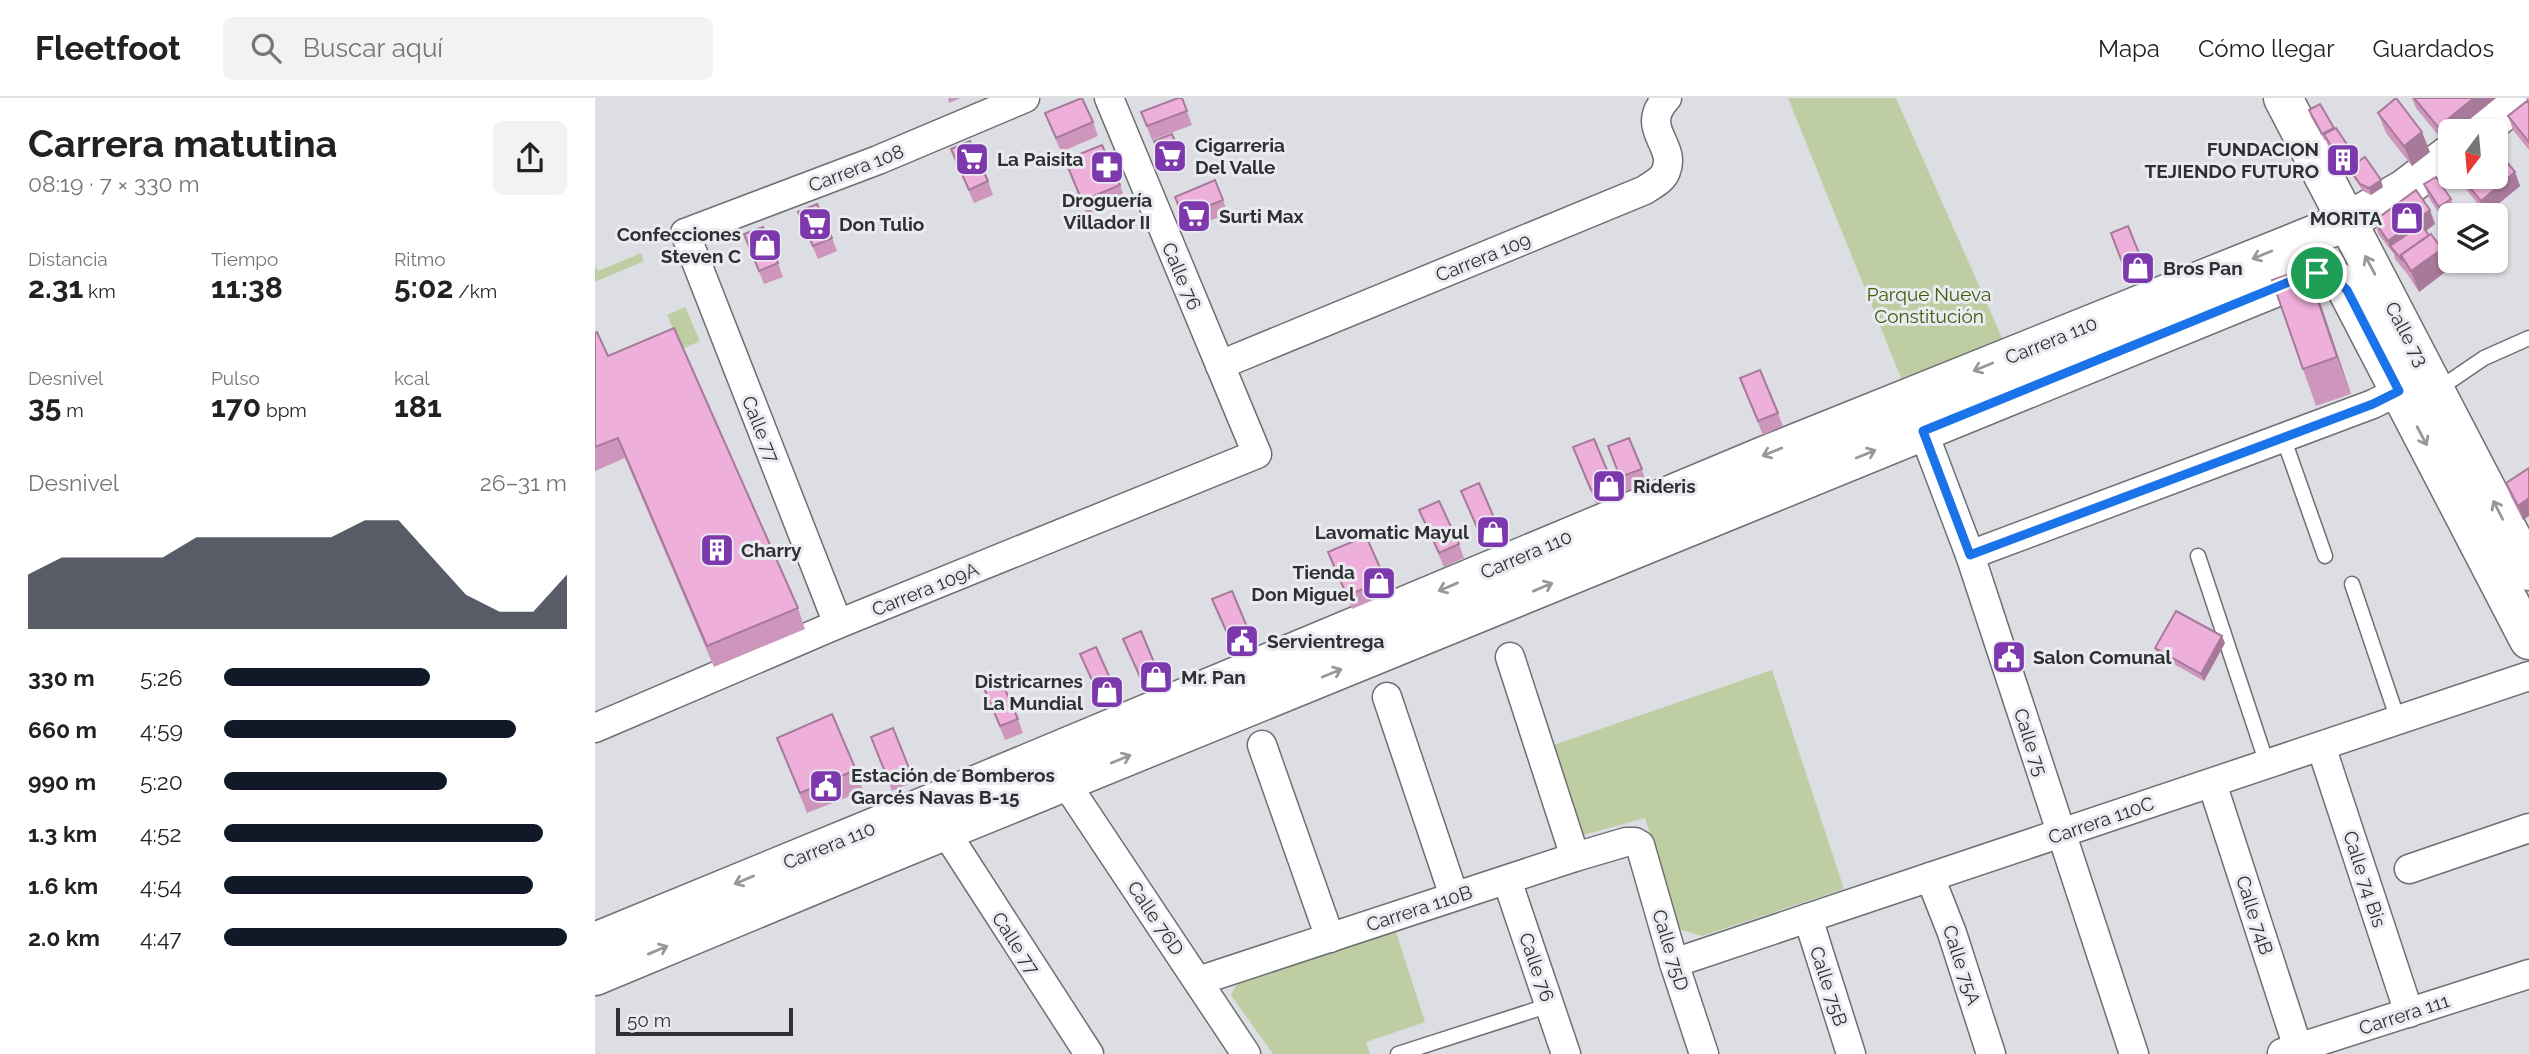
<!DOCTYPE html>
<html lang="es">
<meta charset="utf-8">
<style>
:root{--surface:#fff;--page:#f2f2f2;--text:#222;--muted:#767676;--line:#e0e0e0;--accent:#111827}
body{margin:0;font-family:Raleway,sans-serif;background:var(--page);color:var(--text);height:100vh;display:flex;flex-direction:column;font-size:26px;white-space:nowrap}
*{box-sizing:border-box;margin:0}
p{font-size:23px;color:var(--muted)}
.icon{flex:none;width:38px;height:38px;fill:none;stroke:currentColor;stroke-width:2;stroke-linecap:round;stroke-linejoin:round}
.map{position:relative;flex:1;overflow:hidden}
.panel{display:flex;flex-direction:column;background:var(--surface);width:595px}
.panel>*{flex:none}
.needle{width:46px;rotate:196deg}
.buttons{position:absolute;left:1843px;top:21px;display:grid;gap:14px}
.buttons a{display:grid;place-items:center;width:70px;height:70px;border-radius:10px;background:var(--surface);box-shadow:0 2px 5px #0004;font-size:35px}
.scale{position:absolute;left:21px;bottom:18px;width:177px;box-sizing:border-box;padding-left:7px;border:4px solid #2f3032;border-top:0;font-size:19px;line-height:24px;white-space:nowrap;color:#2f3032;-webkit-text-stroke:5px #e9ebf0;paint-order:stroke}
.pin{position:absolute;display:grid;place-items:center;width:60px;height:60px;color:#fff;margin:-30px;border:4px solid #fff;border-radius:50%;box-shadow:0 2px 7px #0007}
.round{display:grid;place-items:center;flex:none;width:74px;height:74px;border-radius:10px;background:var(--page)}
.headline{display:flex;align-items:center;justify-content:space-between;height:119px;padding:0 28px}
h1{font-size:38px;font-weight:700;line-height:52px}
.metrics{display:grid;grid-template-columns:repeat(3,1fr);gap:10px;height:119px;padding:7px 28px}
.metrics div{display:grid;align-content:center}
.metrics b{font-size:30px;font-weight:700}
.metrics small{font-size:19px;font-weight:400}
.metrics p{font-size:19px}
.chart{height:196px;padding:14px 28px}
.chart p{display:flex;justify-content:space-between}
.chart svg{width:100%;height:126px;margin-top:7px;fill:var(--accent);opacity:.7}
ul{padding:0 28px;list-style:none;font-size:23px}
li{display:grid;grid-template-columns:112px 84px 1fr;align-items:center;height:52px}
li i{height:18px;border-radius:9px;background:var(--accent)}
header{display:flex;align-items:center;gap:42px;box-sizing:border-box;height:98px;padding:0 35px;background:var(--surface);border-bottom:2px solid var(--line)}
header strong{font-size:33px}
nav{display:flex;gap:38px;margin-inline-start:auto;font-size:24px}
.search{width:490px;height:63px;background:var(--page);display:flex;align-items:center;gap:18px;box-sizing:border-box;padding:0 24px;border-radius:10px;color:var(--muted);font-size:26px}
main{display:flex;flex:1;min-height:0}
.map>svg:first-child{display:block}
</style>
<header>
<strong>Fleetfoot</strong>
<div class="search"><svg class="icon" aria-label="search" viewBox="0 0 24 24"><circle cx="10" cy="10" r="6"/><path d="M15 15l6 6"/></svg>Buscar aquí</div>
<nav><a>Mapa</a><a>Cómo llegar</a><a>Guardados</a></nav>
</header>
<main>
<section class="panel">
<div class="headline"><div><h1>Carrera matutina</h1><p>08:19 · 7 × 330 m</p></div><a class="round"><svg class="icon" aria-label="share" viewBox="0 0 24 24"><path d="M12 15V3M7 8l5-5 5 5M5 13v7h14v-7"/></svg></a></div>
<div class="metrics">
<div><p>Distancia</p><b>2.31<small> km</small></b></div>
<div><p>Tiempo</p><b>11:38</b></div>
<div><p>Ritmo</p><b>5:02<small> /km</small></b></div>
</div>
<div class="metrics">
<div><p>Desnivel</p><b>35<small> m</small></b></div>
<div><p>Pulso</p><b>170<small> bpm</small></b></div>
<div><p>kcal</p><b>181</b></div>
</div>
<div class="chart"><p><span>Desnivel</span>26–31 m</p>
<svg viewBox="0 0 160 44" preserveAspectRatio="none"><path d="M0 44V25L10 19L20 19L30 19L40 19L50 12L60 12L70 12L80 12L90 12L100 6L110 6L120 19L130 32L140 38L150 38L160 25V44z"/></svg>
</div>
<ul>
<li><b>330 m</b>5:26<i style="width:60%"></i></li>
<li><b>660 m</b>4:59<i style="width:85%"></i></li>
<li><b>990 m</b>5:20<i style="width:65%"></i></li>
<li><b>1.3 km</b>4:52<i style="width:93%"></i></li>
<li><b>1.6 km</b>4:54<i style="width:90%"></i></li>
<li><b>2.0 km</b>4:47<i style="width:100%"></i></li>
</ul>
</section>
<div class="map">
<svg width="1934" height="956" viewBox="0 0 1934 956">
<rect width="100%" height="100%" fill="#dcdee3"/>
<g fill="#bfcda3">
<polygon points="1193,0 1301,0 1408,242 1306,280"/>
<polygon points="46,155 49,163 0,184 0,168 3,173"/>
<polygon points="90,209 105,243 87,251 72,217"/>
<polygon points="1177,572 1249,791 1107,838 1084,831 1050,720 977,740 950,650"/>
<polygon points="800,831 830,924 771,944 775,956 678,956 636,897 645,880"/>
</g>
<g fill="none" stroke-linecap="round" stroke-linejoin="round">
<g stroke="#6d6f73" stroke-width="17">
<g id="lane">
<polyline points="1842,292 1889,260 1934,240"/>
<polyline points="1688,339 1730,458"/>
<polyline points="1603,458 1672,666"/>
<polyline points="1757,486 1803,622"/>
<polyline points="803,956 955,907"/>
</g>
</g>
<g stroke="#6d6f73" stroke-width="31">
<g id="street">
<path d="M625,267L1050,92C1057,87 1068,82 1071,73C1082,46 1043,31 1072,0"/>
<polyline points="1328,333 1375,457 1539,956"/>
<polyline points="1375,457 1778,306 1804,293"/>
<polyline points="243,526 90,135 283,62 430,0"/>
<polyline points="915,559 980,759"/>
<polyline points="792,599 859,798"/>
<polyline points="0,630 243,526 662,356 514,0"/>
<polyline points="667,647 735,840"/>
<polyline points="1726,648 1814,915"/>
<polyline points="470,684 651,956"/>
<polyline points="1617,685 1703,950"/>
<polyline points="350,733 494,956"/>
<polyline points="1814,771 1934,730"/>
<polyline points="1335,779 1357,835 1396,956"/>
<polyline points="912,782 971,956"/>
<polyline points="1213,820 1256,956"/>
<polyline points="1079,865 1934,578"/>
<polyline points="603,883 980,759 1031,744 1040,744 1045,747 1079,865 1109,956"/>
<polyline points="1687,955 1934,876"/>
</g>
</g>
<g stroke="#6d6f73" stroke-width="41">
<g id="secondary">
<polyline points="1688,0 1934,473"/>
<polyline points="1884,33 1925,0"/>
<polyline points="0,844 280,729 1171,357 1753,123 1809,91 1855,56"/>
<path d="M0,878L293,756L1711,177C1729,175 1741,179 1752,192L1934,542"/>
</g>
</g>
<use href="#lane" stroke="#fff" stroke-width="14"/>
<use href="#street" stroke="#fff" stroke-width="28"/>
<use href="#secondary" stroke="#fff" stroke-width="38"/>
</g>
<g fill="#ce96bc">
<polygon points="353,0 366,0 354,5"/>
<polygon points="587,0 597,27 557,42 546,14"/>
<polygon points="1817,0 1901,0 1848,43 1821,10"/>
<polygon points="1931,0 1934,0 1934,52 1918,32 1913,18 1932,3"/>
<polygon points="1714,12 1740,31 1753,48 1759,66 1788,89 1776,97 1768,93 1757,77 1755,71 1747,75 1736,57 1731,42 1730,43 1716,19"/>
<polygon points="450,15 498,24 503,38 466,54"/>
<polygon points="1783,15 1835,54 1817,68 1791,35"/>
<polygon points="577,36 589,65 572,72 559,43"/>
<polygon points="356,51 393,83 398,97 379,105"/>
<polygon points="470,62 525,87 530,101 492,117"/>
<polygon points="1920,74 1925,88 1891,116 1861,79 1900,79"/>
<polygon points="620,82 633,115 593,132 580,99"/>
<polygon points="1829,86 1856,101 1861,115 1855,117 1855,119 1849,123 1834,100"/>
<polygon points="203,114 237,140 242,153 223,161"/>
<polygon points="1779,123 1840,126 1831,133 1847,151 1854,171 1824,194 1813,177 1800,161 1799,156 1784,137"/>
<polygon points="1533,128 1553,179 1535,185 1516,135"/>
<polygon points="149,136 183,165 188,179 169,186"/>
<polygon points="1712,170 1756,296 1721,308 1708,271"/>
<polygon points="0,235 13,258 203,510 210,531 119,569 30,360 0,373"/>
<polygon points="1145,280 1183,315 1188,328 1168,337"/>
<polygon points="1034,340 1052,385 1031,393 1013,348"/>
<polygon points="978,349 1017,384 1022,398 1001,406"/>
<polygon points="1934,370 1934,418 1928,422 1916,399 1911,385"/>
<polygon points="866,393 903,429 908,443 890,450"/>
<polygon points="824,412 864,446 869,460 849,469"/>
<polygon points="733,454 790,481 795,495 757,511"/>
<polygon points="617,501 655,536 661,550 641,558"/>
<polygon points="528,541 563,574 568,588 551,595"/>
<polygon points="1630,545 1609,583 1563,557 1560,550"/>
<polygon points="485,556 518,587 523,601 507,607"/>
<polygon points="388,588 423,621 428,635 410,642"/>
<polygon points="298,630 319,684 297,693 276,639"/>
<polygon points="182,640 261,672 268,693 212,715"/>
</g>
<g fill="#a77a99">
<polygon points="1879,0 1901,0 1860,33 1855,33 1855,37 1848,43 1843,29"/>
<polygon points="1827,34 1835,54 1817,68 1809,48"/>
<polygon points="1920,74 1925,88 1891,116 1886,103"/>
<polygon points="1786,82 1788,89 1776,97 1774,90"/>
<polygon points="1835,112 1840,126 1801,155 1795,148 1799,156 1793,143"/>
<polygon points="1847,151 1854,171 1824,194 1816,173"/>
<polygon points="1712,170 1726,207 1756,296 1742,259"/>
<polygon points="1934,400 1934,418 1928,422 1923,408"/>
<polygon points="1627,538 1630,545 1609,583 1606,576"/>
</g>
<g fill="#efafdb" stroke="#a77a99" stroke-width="2">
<polygon points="487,0 498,24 461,40 450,15"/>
<polygon points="583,0 587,0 592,13 552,28 546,14"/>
<polygon points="1801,0 1827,34 1809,48 1783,15"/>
<polygon points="1819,0 1879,0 1843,29"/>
<polygon points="1932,3 1934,6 1934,44 1913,18"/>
<polygon points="1725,6 1739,30 1727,36 1714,12"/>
<polygon points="1741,30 1753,48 1740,55 1729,36"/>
<polygon points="577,36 586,58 569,65 559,43"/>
<polygon points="375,43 393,83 374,92 356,51"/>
<polygon points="507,47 525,87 487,103 470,62"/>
<polygon points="1900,50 1920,74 1886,103 1866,79 1900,79"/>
<polygon points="1770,59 1786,82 1774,90 1765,86 1754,70"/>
<polygon points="1841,79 1856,101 1844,109 1829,86"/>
<polygon points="620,82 628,102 588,118 580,99"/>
<polygon points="1821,92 1835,112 1793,143 1779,123"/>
<polygon points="222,106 237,140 218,148 203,114"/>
<polygon points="1826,127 1834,137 1806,157 1808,163 1795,148"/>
<polygon points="1533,128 1548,165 1530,172 1516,135"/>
<polygon points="168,129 183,165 164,173 149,136"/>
<polygon points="1836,136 1847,151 1816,173 1806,157"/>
<polygon points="1712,170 1742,259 1708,271 1677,182"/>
<polygon points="79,230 203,510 112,548 23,340 0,349 0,235 2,234 13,258"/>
<polygon points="1165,272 1183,315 1163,323 1145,280"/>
<polygon points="1034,340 1047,371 1025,379 1013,348"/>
<polygon points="999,341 1017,384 996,392 978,349"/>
<polygon points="1934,370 1934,400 1923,408 1911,385"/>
<polygon points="884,385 903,429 885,436 866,393"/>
<polygon points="844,403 864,446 844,455 824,412"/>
<polygon points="771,438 790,481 752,498 733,454"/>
<polygon points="637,493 655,536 636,544 617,501"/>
<polygon points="1581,513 1627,538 1606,576 1560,550"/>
<polygon points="546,533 563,574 546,581 528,541"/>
<polygon points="501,549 518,587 502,593 485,556"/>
<polygon points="405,580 423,621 405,628 388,588"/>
<polygon points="237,616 261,672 205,695 182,640"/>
<polygon points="298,630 314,670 292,679 276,639"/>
</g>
<defs><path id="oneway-shaft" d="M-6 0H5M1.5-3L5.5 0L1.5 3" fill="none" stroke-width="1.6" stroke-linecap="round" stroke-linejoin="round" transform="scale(1.75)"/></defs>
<g stroke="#979898">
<use href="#oneway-shaft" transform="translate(1667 157) rotate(158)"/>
<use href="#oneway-shaft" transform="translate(1775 167) rotate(-118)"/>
<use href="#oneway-shaft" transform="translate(1388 269) rotate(158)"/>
<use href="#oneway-shaft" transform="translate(1827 338) rotate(62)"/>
<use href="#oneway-shaft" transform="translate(1177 354) rotate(158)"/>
<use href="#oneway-shaft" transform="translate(1271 356) rotate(-22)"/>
<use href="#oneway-shaft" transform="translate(1903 412) rotate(-117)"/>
<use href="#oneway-shaft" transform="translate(853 489) rotate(157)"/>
<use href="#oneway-shaft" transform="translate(948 489) rotate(-23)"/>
<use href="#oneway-shaft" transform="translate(737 575) rotate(-22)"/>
<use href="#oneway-shaft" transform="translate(526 661) rotate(-22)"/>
<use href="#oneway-shaft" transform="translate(149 782) rotate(157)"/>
<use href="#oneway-shaft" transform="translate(63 852) rotate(-23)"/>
</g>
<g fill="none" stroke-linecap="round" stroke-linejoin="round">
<g stroke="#fff" stroke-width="14">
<polygon id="route" points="1722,175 1740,181 1752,192 1804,293 1778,306 1375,457 1328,333 1711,177"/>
</g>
<use href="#route" stroke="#1a73e8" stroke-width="9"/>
</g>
<defs>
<g id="supermarket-square" transform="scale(1.75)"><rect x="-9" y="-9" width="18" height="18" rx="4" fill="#7c38ac" stroke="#e9ebf0"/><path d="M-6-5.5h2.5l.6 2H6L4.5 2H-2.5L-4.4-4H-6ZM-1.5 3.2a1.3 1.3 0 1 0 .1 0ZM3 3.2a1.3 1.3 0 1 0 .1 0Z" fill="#fff"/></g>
<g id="building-square" transform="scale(1.75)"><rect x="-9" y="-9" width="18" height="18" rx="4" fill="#7c38ac" stroke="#e9ebf0"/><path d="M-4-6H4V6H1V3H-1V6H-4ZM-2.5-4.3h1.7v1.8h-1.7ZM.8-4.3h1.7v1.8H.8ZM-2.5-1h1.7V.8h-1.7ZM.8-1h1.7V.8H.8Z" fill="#fff"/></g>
<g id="pharmacy-square" transform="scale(1.75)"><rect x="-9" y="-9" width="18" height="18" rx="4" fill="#7c38ac" stroke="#e9ebf0"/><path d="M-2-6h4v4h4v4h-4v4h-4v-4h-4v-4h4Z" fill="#fff"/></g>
<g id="shop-square" transform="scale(1.75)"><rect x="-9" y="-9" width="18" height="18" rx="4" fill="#7c38ac" stroke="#e9ebf0"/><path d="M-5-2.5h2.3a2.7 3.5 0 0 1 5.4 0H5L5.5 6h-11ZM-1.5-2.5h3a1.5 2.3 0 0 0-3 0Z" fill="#fff"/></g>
<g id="civic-square" transform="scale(1.75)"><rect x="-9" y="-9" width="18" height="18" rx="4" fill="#7c38ac" stroke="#e9ebf0"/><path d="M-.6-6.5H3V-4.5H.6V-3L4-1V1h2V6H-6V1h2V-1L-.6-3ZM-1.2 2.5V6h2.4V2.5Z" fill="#fff"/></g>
</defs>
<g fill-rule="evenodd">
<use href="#supermarket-square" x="575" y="58"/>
<use href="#supermarket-square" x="377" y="61"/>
<use href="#building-square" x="1748" y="62"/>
<use href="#pharmacy-square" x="512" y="69"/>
<use href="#supermarket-square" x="599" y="118"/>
<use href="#shop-square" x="1812" y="120"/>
<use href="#supermarket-square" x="220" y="126"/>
<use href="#shop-square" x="170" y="147"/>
<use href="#shop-square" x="1543" y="170"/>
<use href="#shop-square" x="1014" y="388"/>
<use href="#shop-square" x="898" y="434"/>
<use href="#building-square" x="122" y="452"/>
<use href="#shop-square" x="784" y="485"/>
<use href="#civic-square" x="647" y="543"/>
<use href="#civic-square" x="1414" y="559"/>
<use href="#shop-square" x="561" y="579"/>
<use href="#shop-square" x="512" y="594"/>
<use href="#civic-square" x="231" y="688"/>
</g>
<g text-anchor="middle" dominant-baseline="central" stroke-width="6" stroke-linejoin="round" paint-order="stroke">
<g font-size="19" font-weight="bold" fill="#2f3032" stroke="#e9ebf0" text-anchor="start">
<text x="600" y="47">Cigarreria<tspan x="600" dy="22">Del Valle</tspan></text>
<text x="1724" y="51" text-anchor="end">FUNDACION<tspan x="1724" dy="22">TEJIENDO FUTURO</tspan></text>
<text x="402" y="61">La Paisita</text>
<text x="512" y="102" text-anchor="middle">Droguería<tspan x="512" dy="22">Villador II</tspan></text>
<text x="624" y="118">Surti Max</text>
<text x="1787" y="120" text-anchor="end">MORITA</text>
<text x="244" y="126">Don Tulio</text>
<text x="146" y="136" text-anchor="end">Confecciones<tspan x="146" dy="22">Steven C</tspan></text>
<text x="1568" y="170">Bros Pan</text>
<text x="1038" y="388">Rideris</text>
<text x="874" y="434" text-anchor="end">Lavomatic Mayul</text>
<text x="146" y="452">Charry</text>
<text x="760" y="474" text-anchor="end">Tienda<tspan x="760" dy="22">Don Miguel</tspan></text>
<text x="672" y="543">Servientrega</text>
<text x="1438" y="559">Salon Comunal</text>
<text x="586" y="579">Mr. Pan</text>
<text x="488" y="583" text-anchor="end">Districarnes<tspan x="488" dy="22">La Mundial</tspan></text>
<text x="256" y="677">Estación de Bomberos<tspan x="256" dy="22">Garcés Navas B-15</tspan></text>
</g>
<g font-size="19" fill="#2f3032" stroke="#e9ebf0">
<text transform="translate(261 70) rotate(-21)">Carrera 108</text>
<text transform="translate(888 159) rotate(-22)">Carrera 109</text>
<text transform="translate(587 178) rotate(67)">Calle 76</text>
<text transform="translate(1812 236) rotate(62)">Calle 73</text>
<text transform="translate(1456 242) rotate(-22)">Carrera 110</text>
<text transform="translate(166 331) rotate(68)">Calle 77</text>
<text transform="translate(931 456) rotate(-23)">Carrera 110</text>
<text transform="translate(330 491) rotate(-22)">Carrera 109A</text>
<text transform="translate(1436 644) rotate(72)">Calle 75</text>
<text transform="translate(1506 722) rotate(-19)">Carrera 110C</text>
<text transform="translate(234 747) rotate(-22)">Carrera 110</text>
<text transform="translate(1770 781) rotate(72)">Calle 74 Bis</text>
<text transform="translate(824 810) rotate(-18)">Carrera 110B</text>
<text transform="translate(1660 817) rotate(72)">Calle 74B</text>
<text transform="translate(561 820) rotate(56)">Calle 76D</text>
<text transform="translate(421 845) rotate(57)">Calle 77</text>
<text transform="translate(1076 852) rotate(73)">Calle 75D</text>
<text transform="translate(1367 867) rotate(72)">Calle 75A</text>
<text transform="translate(942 869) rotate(71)">Calle 76</text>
<text transform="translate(1234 888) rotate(72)">Calle 75B</text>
<text transform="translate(1809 916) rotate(-18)">Carrera 111</text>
</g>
<g font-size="19" fill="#47590f" stroke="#e9ebf0">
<text x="1334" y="196">Parque Nueva<tspan x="1334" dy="22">Constitución</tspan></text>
</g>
</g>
</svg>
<div class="buttons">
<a><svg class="needle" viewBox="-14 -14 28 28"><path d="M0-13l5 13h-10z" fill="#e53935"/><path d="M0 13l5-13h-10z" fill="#767676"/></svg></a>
<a><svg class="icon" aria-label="layers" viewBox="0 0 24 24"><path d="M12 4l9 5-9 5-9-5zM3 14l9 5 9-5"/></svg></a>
</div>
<div class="scale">50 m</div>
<div class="pin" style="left:1722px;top:175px;background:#1e9e55"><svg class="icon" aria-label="arrive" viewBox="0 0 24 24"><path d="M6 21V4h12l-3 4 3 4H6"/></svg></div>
</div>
</main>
